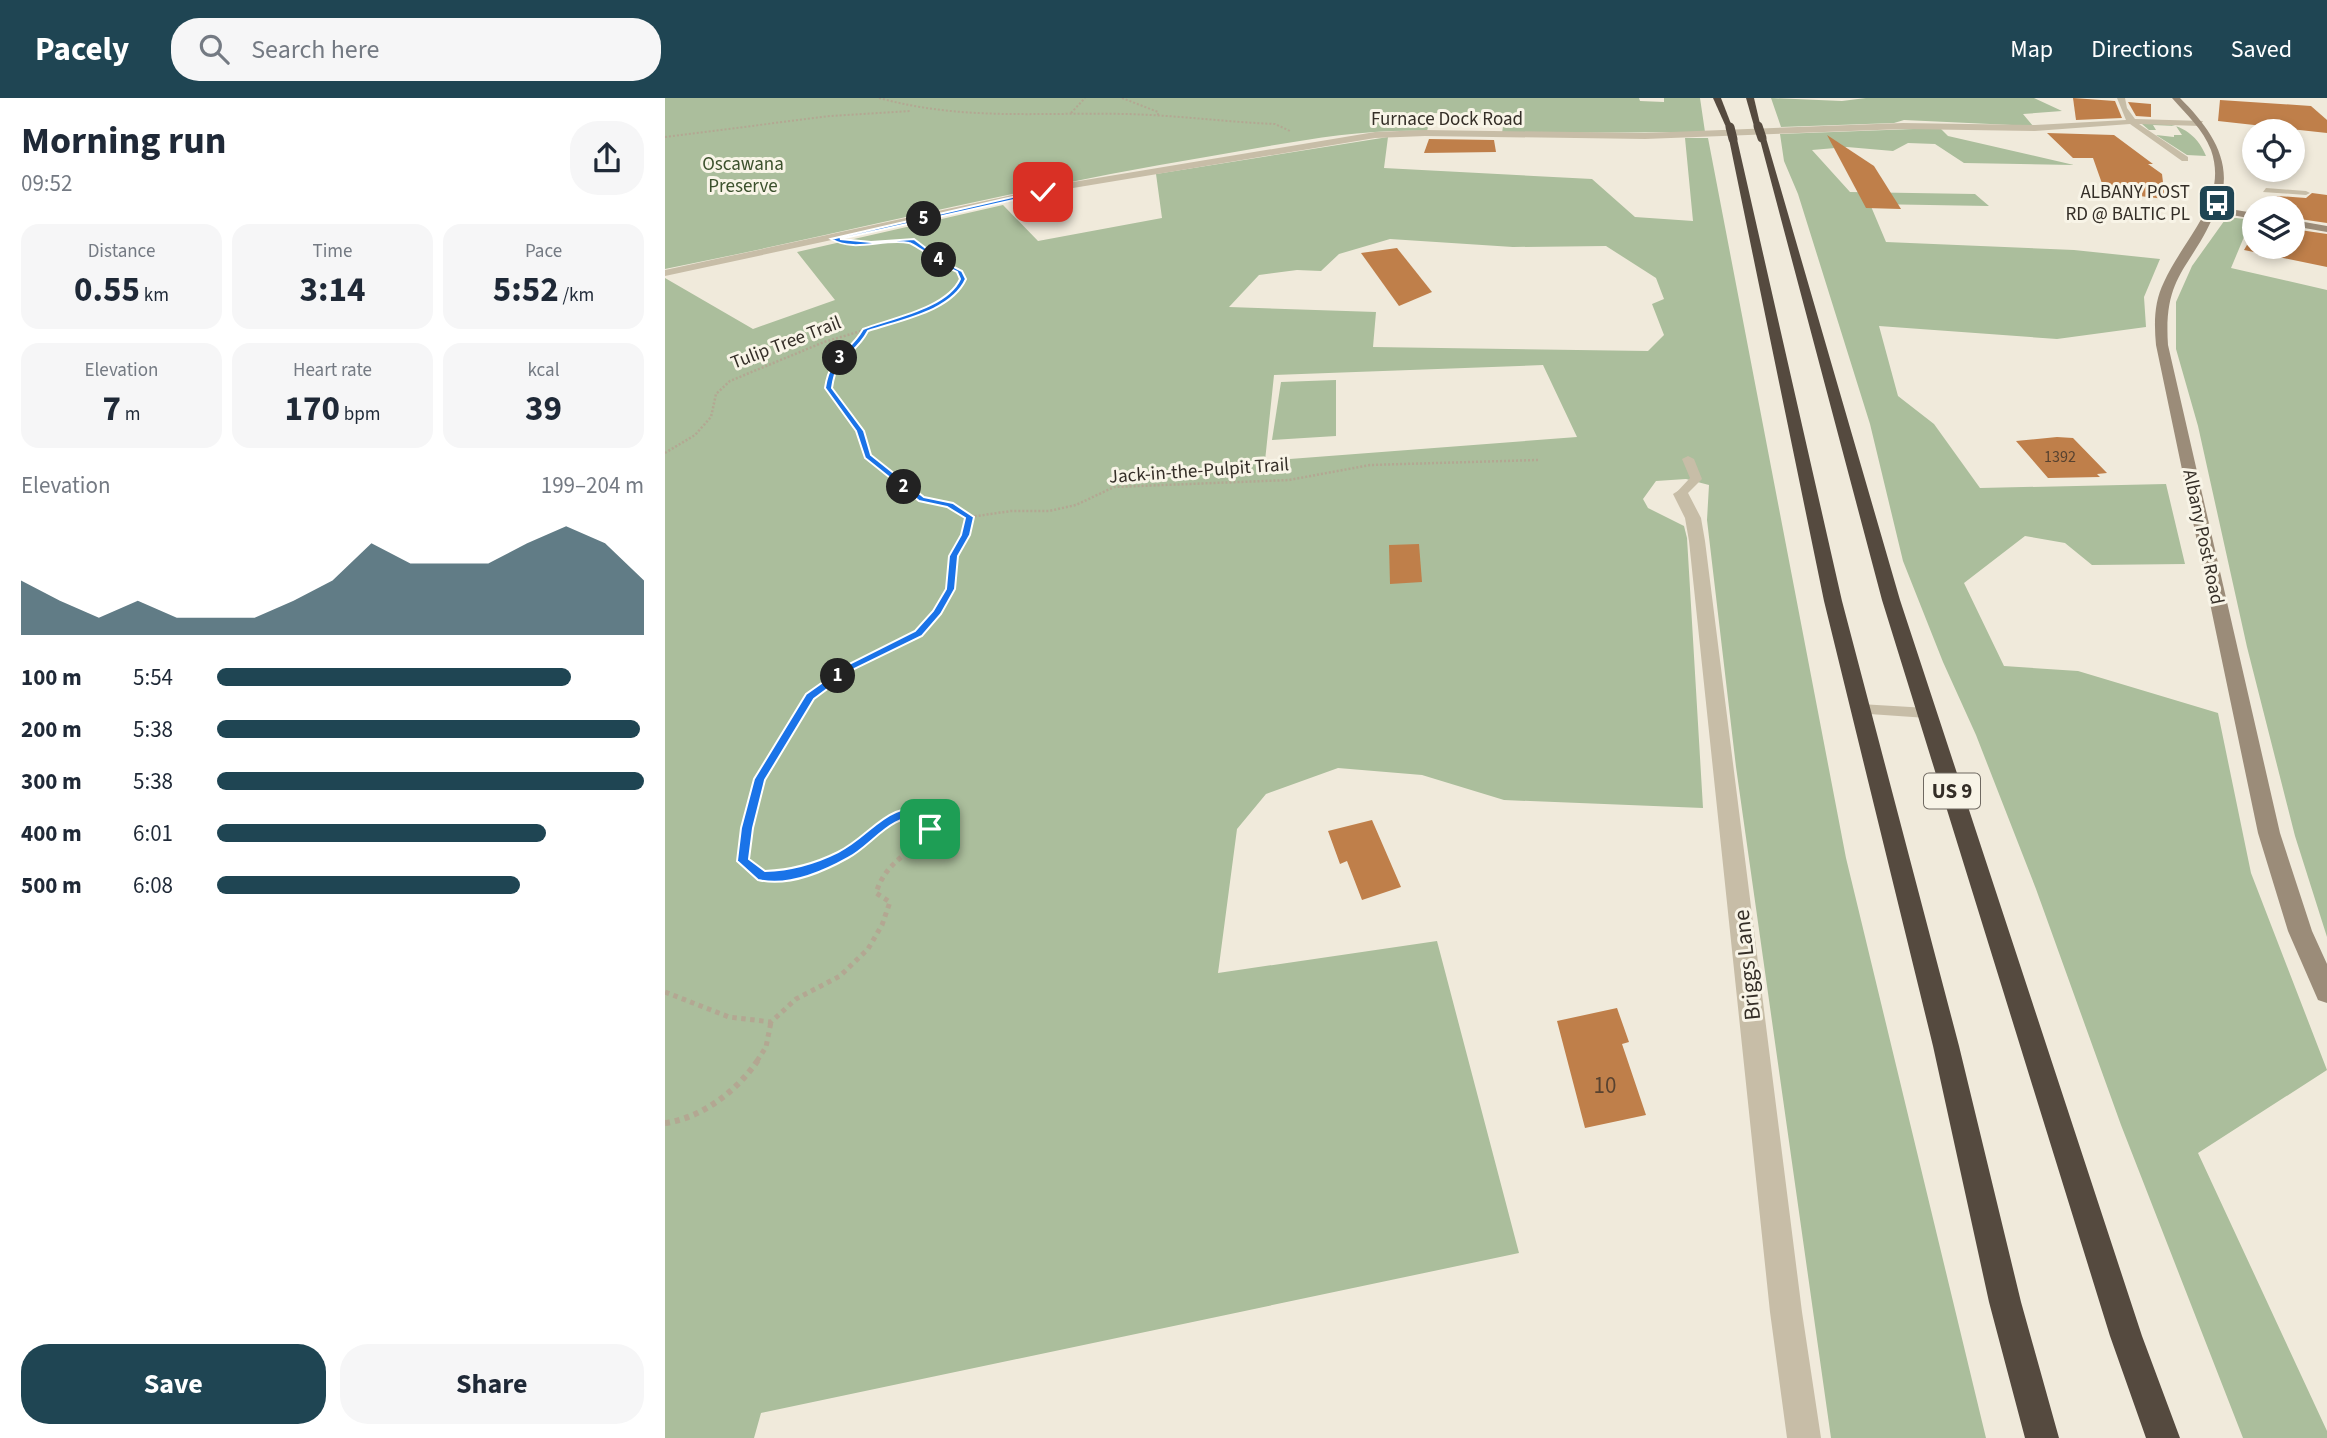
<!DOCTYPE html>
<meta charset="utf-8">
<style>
:root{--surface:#fff;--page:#f6f6f7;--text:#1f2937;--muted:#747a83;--accent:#1f4553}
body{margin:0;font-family:"Source Sans 3",sans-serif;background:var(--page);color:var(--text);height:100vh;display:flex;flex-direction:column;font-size:26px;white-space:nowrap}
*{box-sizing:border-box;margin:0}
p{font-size:23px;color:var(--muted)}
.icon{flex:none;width:38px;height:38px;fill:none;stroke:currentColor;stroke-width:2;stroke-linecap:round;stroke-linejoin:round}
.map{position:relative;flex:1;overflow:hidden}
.drawer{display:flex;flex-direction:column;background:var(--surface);width:665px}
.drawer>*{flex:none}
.fabs{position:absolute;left:1577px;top:21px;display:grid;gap:14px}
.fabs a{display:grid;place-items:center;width:63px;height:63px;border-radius:50%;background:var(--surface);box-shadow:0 4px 10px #0003;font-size:35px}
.pin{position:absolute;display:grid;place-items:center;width:60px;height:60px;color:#fff;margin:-30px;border-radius:14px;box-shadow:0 4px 10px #0006}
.km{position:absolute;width:35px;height:35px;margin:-18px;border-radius:50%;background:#222;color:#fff;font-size:19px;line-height:35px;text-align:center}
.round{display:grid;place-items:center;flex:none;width:74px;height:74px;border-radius:28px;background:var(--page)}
.head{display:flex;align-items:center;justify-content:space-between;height:119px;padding:0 21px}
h1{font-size:38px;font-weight:700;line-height:52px}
.figures{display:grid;grid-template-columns:repeat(3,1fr);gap:10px;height:119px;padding:7px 21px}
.figures div{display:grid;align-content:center;border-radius:18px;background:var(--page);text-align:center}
.figures b{font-size:35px;font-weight:700}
.figures small{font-size:19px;font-weight:400}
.figures p{font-size:19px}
.chart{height:196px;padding:14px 21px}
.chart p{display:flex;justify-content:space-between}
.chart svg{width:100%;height:126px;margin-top:7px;fill:var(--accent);opacity:.7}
.primary-button{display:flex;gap:14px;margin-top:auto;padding:14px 21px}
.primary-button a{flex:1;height:80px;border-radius:28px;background:var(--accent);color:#fff;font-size:28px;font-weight:700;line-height:80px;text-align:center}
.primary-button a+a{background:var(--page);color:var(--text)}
ul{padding:0 21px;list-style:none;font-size:23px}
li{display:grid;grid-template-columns:112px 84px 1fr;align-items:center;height:52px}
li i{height:18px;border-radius:9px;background:var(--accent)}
header{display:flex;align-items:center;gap:42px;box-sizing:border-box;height:98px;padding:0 35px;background:var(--accent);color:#fff}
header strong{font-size:33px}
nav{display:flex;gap:38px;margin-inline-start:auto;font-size:24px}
.search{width:490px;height:63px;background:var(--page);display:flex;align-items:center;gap:18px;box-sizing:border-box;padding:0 24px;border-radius:28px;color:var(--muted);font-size:26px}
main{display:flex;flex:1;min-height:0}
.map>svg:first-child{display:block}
</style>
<header>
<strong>Pacely</strong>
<div class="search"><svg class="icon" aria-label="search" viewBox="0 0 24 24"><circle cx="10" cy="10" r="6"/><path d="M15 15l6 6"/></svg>Search here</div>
<nav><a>Map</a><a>Directions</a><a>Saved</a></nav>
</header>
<main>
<section class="drawer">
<div class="head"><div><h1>Morning run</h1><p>09:52</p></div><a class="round"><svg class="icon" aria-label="share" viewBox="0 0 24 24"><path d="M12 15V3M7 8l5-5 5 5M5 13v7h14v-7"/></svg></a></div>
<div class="figures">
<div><p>Distance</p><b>0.55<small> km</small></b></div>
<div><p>Time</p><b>3:14</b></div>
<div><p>Pace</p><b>5:52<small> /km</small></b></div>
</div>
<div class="figures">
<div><p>Elevation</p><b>7<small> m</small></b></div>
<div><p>Heart rate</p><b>170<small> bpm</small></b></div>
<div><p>kcal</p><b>39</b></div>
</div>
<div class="chart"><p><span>Elevation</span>199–204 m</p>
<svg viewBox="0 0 160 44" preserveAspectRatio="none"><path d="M0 44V25L10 32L20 38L30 32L40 38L50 38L60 38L70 32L80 25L90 12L100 19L110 19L120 19L130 12L140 6L150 12L160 25V44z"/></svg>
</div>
<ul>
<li><b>100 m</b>5:54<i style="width:83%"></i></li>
<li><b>200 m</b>5:38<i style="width:99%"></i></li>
<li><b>300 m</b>5:38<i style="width:100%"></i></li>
<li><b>400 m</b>6:01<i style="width:77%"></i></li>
<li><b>500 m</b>6:08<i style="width:71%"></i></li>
</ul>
<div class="primary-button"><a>Save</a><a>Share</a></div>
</section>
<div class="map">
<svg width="1662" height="1340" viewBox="0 0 1662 1340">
<rect width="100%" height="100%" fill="#f0eadb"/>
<g fill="#abbe9c" fill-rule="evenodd">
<path d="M0,0H974L975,3L999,4V0H1035L1040,34L837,35L840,16L767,15L762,33C687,30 614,47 541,59C359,89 181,135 0,171Z"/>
<polygon points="1106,0 1177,3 1201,0 1369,0 1397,13 1358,16 1368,28 1239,22 1229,25 1116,29"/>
<path d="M1477,26C1507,22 1530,31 1541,58L1522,57L1491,37L1509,39V37H1517L1511,28L1488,27L1491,32H1484Z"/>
<polygon points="1275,30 1283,38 1409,67 1299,65 1270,46 1243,45 1228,53 1182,49 1147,52 1185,94 1310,96 1324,108 1205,106 1221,144 1409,152 1495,161 1479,199 1481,229 1392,241 1214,228 1233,298 1269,326 1315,390 1501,386 1520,466 1427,467 1400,445 1360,438 1299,485 1339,568 1413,573 1553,615 1586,775 1662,972 1533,1055 1662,1333 1662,1340 1578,1340 1456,1027 1371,791 1311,637 1278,564 1238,463 1205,326 1133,96 1119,63 1115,36"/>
<path d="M723,39L719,70L927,81L970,119L1028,123L1020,40H1043L1181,760L1321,1340H1166L1071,669L1042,422L1044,387L1021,381L991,383L978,401L983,410L1019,428L1022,440L1038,710L839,702L757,677L673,670L601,696L572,731L553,875L772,843L854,1155L96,1315L89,1340H0V180L88,231L170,202L132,154L338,107L373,143L497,120L491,76ZM725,141L848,149L941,148L991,180L999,201L987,206L999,237L983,253L708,249L711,214L564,209L594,177L632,172L656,173L674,156ZM878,267L912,339L600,363L609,277Z"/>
<polygon points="1562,119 1589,122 1589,128 1584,127 1566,170 1662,192 1662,839 1630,738 1582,549 1533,328 1511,251 1511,204 1527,168"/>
<polygon points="671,282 671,338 607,342 616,284"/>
</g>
<g fill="#bf7f4a">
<polygon points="1408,0 1450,3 1457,20 1411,22"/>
<polygon points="1555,2 1646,8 1662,22 1662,35 1553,23"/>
<polygon points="1463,4 1486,6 1486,19 1471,18"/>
<polygon points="1382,35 1449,37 1488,66 1483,66 1497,76 1500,101 1440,94 1428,60 1408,60"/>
<polygon points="1162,37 1209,68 1236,111 1201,110"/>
<polygon points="764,41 829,42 831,54 759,55"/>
<polygon points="1647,95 1662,97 1662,125 1628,120 1628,110 1605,110 1612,98 1641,100"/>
<polygon points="1628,131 1662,136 1662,169 1579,152 1589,135 1589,149 1628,149"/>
<polygon points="732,150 767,194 734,208 696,155"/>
<polygon points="1392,339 1408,340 1442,375 1432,376 1435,379 1383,380 1351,343"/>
<polygon points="754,446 757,484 725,486 724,447"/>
<polygon points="707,722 736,789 697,802 682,763 675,766 663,733"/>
<polygon points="952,910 964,944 957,946 981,1017 920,1030 892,923"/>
</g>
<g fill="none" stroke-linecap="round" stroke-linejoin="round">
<g stroke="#b3a792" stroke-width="2" stroke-dasharray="2 2" stroke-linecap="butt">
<path d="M214,0C298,23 374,14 460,16C510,17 560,24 610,26L625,33"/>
<polyline points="457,0 493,14 493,17"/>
<polyline points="406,15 420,0"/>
<polyline points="0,39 165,18 246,13"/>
</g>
<g stroke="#b3a792" stroke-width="2.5" stroke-dasharray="2 2" stroke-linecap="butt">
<polyline points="200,232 169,270 163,290 195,333 202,358 257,401 285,407 305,419 346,413 384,413 411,407 449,389 624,382 705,367 873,362"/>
<polyline points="0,355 30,337 46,319 51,296 65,283 159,244 257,215 289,194 298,181 294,173 244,143"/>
<polyline points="300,436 305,419"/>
</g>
<polyline stroke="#b3a792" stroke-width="3.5" stroke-dasharray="3.5 3.5" stroke-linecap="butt" points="103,668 145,598 185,569 254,536 286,491 289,458 301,434"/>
<g stroke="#b3a792" stroke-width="5" stroke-dasharray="4.5 4.5" stroke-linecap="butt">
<path d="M0,894L64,919L106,924L131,901L175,878L203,851L217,827L225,804L211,795C224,753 262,755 264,717C220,713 207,742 173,760C149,773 124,777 98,778L78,763C82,730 87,695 104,666"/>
<polyline points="92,963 101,949 106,924"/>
</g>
<path stroke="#b3a792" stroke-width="6" stroke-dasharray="5 5" stroke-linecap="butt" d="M0,1025C37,1020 72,993 93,962"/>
<g fill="#c7bda7" fill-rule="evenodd">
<polygon points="1601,90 1641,93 1645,95 1641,97 1598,94"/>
<polygon points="1023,358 1029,361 1037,381 1020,398 1016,400 1010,396 1025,380 1017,361"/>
<polygon points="1195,606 1262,610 1269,615 1262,620 1190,615 1188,611 1190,607"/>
</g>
<g fill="#c7bda7" fill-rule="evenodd">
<polygon points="1452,0 1460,0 1462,10 1470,21 1538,23 1535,28 1474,26 1523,59 1523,63 1517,63 1465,26 1370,33 1238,31 980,41 760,38 710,40 408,90 0,178 0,172 408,84 710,34 760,32 980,35 1238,25 1370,27 1461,22"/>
<polygon points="1016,391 1022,393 1036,420 1040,443 1137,1214 1156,1340 1122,1340 1105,1214 1024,443 1020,420 1008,396"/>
</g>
<g fill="#9b8c79" fill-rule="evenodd">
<path d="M1507,0H1515C1545,30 1571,65 1553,109L1589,115V121L1550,114C1527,171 1498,175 1503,247L1615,735L1647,833L1662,866V905L1653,902L1623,833L1593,735L1491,247C1489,225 1489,204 1499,184C1518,141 1564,103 1546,52C1538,31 1521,16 1507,0Z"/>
<polygon points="1628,122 1662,128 1662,134 1628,128"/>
</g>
<g fill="#554a3f" fill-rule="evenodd">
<polygon points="1048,0 1056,0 1068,31 1061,29"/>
<polygon points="1081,0 1089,0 1096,30 1089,28"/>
<polygon points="1068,38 1072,41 1177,503 1294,948 1356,1204 1394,1340 1360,1340 1324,1204 1268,948 1159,503 1064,41"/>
<polygon points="1094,38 1101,40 1235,502 1477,1238 1515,1340 1481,1340 1445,1238 1217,502"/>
</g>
<g stroke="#554a3f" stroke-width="9">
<polyline points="1093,28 1097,40"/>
<polyline points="1065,29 1068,41"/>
</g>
</g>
<path fill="#1a73e8" stroke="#fff" stroke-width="2" d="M378,92L380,95L175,141L206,144L249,141L279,164L297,173L301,181C286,214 235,222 203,233C189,260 172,254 167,290L199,333L206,357L259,399L288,405L309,419L305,437L293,458L290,491L276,516L257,538L189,571L149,601L100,682L88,730L84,761L100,773C127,772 149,766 173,754C209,736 222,700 269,713V734H260L259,720C226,714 209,746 183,760C158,774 122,789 93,782L72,763L76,730L89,681L141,596L182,567L250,533L268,513L281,491L284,458L296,437L300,420L282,409L254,403L200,360L191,333L160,290C165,256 183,257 198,231C227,220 282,210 295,181L292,174C280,169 250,146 244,145C218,140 190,155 166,141Z"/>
<defs>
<g id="bus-square" transform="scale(2.0125)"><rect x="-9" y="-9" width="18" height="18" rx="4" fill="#1f4553" stroke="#f8f4e7"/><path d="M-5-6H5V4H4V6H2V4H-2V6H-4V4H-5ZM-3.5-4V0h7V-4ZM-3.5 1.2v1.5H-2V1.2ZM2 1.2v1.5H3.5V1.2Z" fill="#fff"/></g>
</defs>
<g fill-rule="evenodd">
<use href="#bus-square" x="1552" y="105"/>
</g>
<g text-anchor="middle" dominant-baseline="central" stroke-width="6" stroke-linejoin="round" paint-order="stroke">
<g font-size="16" fill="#574230">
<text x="1395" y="359">1392</text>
</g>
<g font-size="19" fill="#342e27" stroke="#f8f4e7">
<text x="782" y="21">Furnace Dock Road</text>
<text transform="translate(121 245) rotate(-21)">Tulip Tree Trail</text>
<text transform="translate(534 373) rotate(-4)">Jack-in-the-Pulpit Trail</text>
<text transform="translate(1538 439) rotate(78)">Albany Post Road</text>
</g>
<g font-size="19" fill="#3c512d" stroke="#f8f4e7">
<text x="78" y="66">Oscawana<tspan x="78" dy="22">Preserve</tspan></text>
</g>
<g font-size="19" fill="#342e27" stroke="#f8f4e7" text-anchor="end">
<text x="1525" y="94">ALBANY POST<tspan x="1525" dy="22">RD @ BALTIC PL</tspan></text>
</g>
<rect fill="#f8f4e7" stroke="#6f6961" stroke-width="2" x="1259" y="675.5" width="56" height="35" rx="5"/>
<g font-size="21" font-weight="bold" fill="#342e27">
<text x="1287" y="693">US 9</text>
</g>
<g font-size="23" fill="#342e27" stroke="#f8f4e7">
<text transform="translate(1082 867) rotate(-96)">Briggs Lane</text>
</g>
<g font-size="23" fill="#574230">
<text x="940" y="987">10</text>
</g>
</g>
</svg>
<div class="fabs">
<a><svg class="icon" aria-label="locate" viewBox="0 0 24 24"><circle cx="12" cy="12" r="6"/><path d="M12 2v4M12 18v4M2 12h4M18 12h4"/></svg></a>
<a><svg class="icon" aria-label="layers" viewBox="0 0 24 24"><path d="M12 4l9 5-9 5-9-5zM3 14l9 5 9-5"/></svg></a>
</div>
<div class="pin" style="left:265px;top:731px;background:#1e9e55"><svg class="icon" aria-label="arrive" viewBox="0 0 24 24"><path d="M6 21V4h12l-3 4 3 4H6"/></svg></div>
<div class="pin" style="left:378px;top:94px;background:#d93025"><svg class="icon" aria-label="check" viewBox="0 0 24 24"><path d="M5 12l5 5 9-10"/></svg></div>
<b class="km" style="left:173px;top:578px">1</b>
<b class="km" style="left:239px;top:389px">2</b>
<b class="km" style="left:175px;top:260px">3</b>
<b class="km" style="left:274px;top:162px">4</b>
<b class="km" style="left:259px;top:121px">5</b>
</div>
</main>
